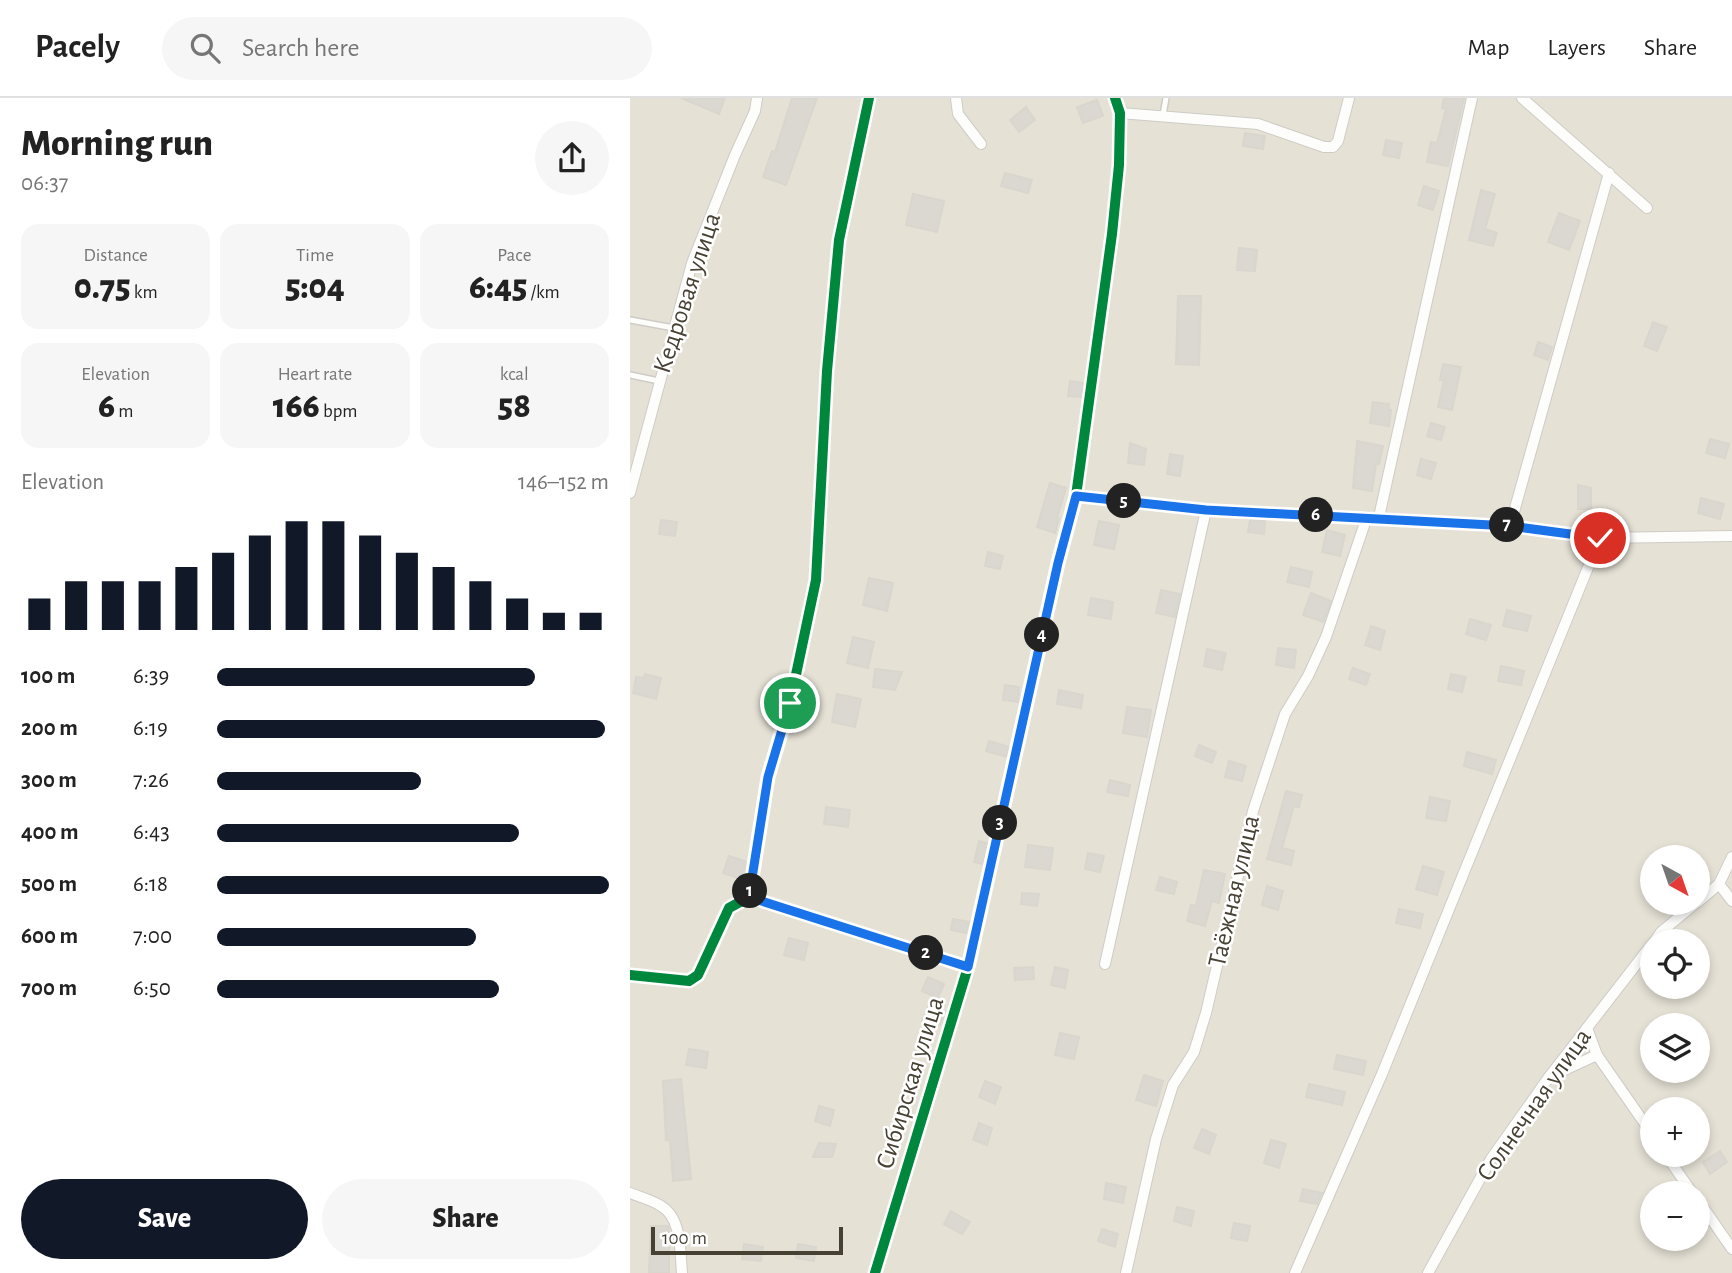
<!DOCTYPE html>
<meta charset="utf-8">
<style>
:root{--surface:#fff;--page:#f6f6f6;--text:#222;--muted:#767676;--line:#e0e0e0;--accent:#111827}
body{margin:0;font-family:"Alegreya Sans",sans-serif;background:var(--page);color:var(--text);height:100vh;display:flex;flex-direction:column;font-size:26px;white-space:nowrap}
*{box-sizing:border-box;margin:0}
p{font-size:23px;color:var(--muted)}
.icon{flex:none;width:38px;height:38px;fill:none;stroke:currentColor;stroke-width:2;stroke-linecap:round;stroke-linejoin:round}
.map{position:relative;flex:1;overflow:hidden}
.side{display:flex;flex-direction:column;background:var(--surface);width:630px}
.side>*{flex:none}
.needle{width:46px;rotate:140deg}
.fabs{position:absolute;left:1010px;top:747px;display:grid;gap:14px}
.fabs a{display:grid;place-items:center;width:70px;height:70px;border-radius:50%;background:var(--surface);box-shadow:0 4px 10px #0003;font-size:35px}
.scale{position:absolute;left:21px;bottom:18px;width:192px;box-sizing:border-box;padding-left:7px;border:4px solid #474134;border-top:0;font-size:19px;line-height:24px;white-space:nowrap;color:#474134;-webkit-text-stroke:5px #fff;paint-order:stroke}
.pin{position:absolute;display:grid;place-items:center;width:60px;height:60px;color:#fff;margin:-30px;border:4px solid #fff;border-radius:50%;box-shadow:0 2px 7px #0007}
.km{position:absolute;width:35px;height:35px;margin:-18px;border-radius:50%;background:#222;color:#fff;font-size:19px;line-height:35px;text-align:center}
.round{display:grid;place-items:center;flex:none;width:74px;height:74px;border-radius:37px;background:var(--page)}
.overview{display:flex;align-items:center;justify-content:space-between;height:119px;padding:0 21px}
h1{font-size:38px;font-weight:800;line-height:52px}
.figures{display:grid;grid-template-columns:repeat(3,1fr);gap:10px;height:119px;padding:7px 21px}
.figures div{display:grid;align-content:center;border-radius:18px;background:var(--page);text-align:center}
.figures b{font-size:35px;font-weight:800}
.figures small{font-size:19px;font-weight:400}
.figures p{font-size:19px}
.chart{height:196px;padding:14px 21px}
.chart p{display:flex;justify-content:space-between}
.chart svg{width:100%;height:126px;margin-top:7px;stroke:var(--accent);stroke-width:6}
.button{display:flex;gap:14px;margin-top:auto;padding:14px 21px}
.button a{flex:1;height:80px;border-radius:42px;background:var(--accent);color:#fff;font-size:28px;font-weight:800;line-height:80px;text-align:center}
.button a+a{background:var(--page);color:var(--text)}
ul{padding:0 21px;list-style:none;font-size:23px}
li{display:grid;grid-template-columns:112px 84px 1fr;align-items:center;height:52px}
li i{height:18px;border-radius:9px;background:var(--accent)}
header{display:flex;align-items:center;gap:42px;box-sizing:border-box;height:98px;padding:0 35px;background:var(--surface);border-bottom:2px solid var(--line)}
header strong{font-size:33px}
nav{display:flex;gap:38px;margin-inline-start:auto;font-size:24px}
.search{width:490px;height:63px;background:var(--page);display:flex;align-items:center;gap:18px;box-sizing:border-box;padding:0 24px;border-radius:38px;color:var(--muted);font-size:26px}
main{display:flex;flex:1;min-height:0}
.map>svg:first-child{display:block}
</style>
<header>
<strong>Pacely</strong>
<div class="search"><svg class="icon" aria-label="search" viewBox="0 0 24 24"><circle cx="10" cy="10" r="6"/><path d="M15 15l6 6"/></svg>Search here</div>
<nav><a>Map</a><a>Layers</a><a>Share</a></nav>
</header>
<main>
<section class="side">
<div class="overview"><div><h1>Morning run</h1><p>06:37</p></div><a class="round"><svg class="icon" aria-label="share" viewBox="0 0 24 24"><path d="M12 15V3M7 8l5-5 5 5M5 13v7h14v-7"/></svg></a></div>
<div class="figures">
<div><p>Distance</p><b>0.75<small> km</small></b></div>
<div><p>Time</p><b>5:04</b></div>
<div><p>Pace</p><b>6:45<small> /km</small></b></div>
</div>
<div class="figures">
<div><p>Elevation</p><b>6<small> m</small></b></div>
<div><p>Heart rate</p><b>166<small> bpm</small></b></div>
<div><p>kcal</p><b>58</b></div>
</div>
<div class="chart"><p><span>Elevation</span>146–152 m</p>
<svg viewBox="0 0 160 44" preserveAspectRatio="none"><path d="M5 44V33M15 44V27M25 44V27M35 44V27M45 44V22M55 44V17M65 44V11M75 44V6M85 44V6M95 44V11M105 44V17M115 44V22M125 44V27M135 44V33M145 44V38M155 44V38"/></svg>
</div>
<ul>
<li><b>100 m</b>6:39<i style="width:81%"></i></li>
<li><b>200 m</b>6:19<i style="width:99%"></i></li>
<li><b>300 m</b>7:26<i style="width:52%"></i></li>
<li><b>400 m</b>6:43<i style="width:77%"></i></li>
<li><b>500 m</b>6:18<i style="width:100%"></i></li>
<li><b>600 m</b>7:00<i style="width:66%"></i></li>
<li><b>700 m</b>6:50<i style="width:72%"></i></li>
</ul>
<div class="button"><a>Save</a><a>Share</a></div>
</section>
<div class="map">
<svg width="1102" height="1175" viewBox="0 0 1102 1175">
<rect width="100%" height="100%" fill="#f0efe8"/>
<path fill="#e5e1d5" fill-rule="evenodd" d="M0,0H1102V1175H0ZM1022,760H1068V805H1022ZM1022,844H1068V889H1022ZM1022,928H1068V973H1022ZM1022,1012H1068V1057H1022ZM1022,1096H1068V1141H1022Z"/>
<g fill="#dad8d1" stroke="#d9d6ce" stroke-width="2">
<polygon points="51,0 95,0 89,16"/>
<polygon points="162,0 187,0 156,87 133,79 142,53 145,54"/>
<polygon points="814,0 834,0 818,68 797,64 801,44 807,45 816,11 812,10"/>
<polygon points="467,2 473,18 453,25 447,9"/>
<polygon points="396,9 405,22 389,34 380,22"/>
<polygon points="615,35 635,38 633,51 613,48"/>
<polygon points="756,42 772,45 769,60 753,57"/>
<polygon points="375,75 402,82 398,95 371,88"/>
<polygon points="794,88 809,93 803,112 788,107"/>
<polygon points="851,92 865,96 855,131 867,135 863,148 839,142"/>
<polygon points="283,96 314,103 307,134 276,127"/>
<polygon points="929,115 950,123 939,152 918,144"/>
<polygon points="609,150 627,152 625,173 607,172"/>
<polygon points="548,198 571,198 569,267 546,266"/>
<polygon points="1023,224 1037,229 1027,253 1014,248"/>
<polygon points="908,244 922,249 918,262 904,257"/>
<polygon points="813,266 831,269 822,312 808,309 814,282 810,282"/>
<polygon points="440,283 454,285 452,299 438,298"/>
<polygon points="743,304 759,306 758,311 761,312 759,328 740,325"/>
<polygon points="801,325 815,329 811,342 797,338"/>
<polygon points="1080,341 1099,346 1095,360 1076,355"/>
<polygon points="727,343 753,348 749,366 746,366 742,393 723,390"/>
<polygon points="500,345 516,351 514,367 498,365"/>
<polygon points="540,356 553,358 550,378 537,376"/>
<polygon points="791,361 806,365 801,381 787,377"/>
<polygon points="420,385 436,390 427,419 429,420 425,435 407,429"/>
<polygon points="948,387 961,390 961,411 948,411"/>
<polygon points="1071,400 1094,406 1090,421 1068,415"/>
<polygon points="31,422 47,424 45,438 29,436"/>
<polygon points="620,422 635,423 634,436 618,434"/>
<polygon points="469,423 489,427 484,451 464,447"/>
<polygon points="697,432 715,437 710,458 692,454"/>
<polygon points="358,454 373,458 370,471 355,468"/>
<polygon points="661,469 682,474 679,489 657,484"/>
<polygon points="239,480 263,485 257,513 233,507"/>
<polygon points="531,492 550,496 545,519 526,515"/>
<polygon points="681,495 701,503 693,524 673,517"/>
<polygon points="461,500 483,504 481,521 458,517"/>
<polygon points="877,512 901,518 897,533 873,528"/>
<polygon points="840,521 861,527 856,542 836,536"/>
<polygon points="741,528 755,533 750,552 735,547"/>
<polygon points="223,539 244,544 238,570 217,565"/>
<polygon points="648,550 666,552 664,570 646,567"/>
<polygon points="577,551 596,555 592,572 574,568"/>
<polygon points="871,568 894,573 891,587 868,583"/>
<polygon points="723,570 740,576 736,587 719,581"/>
<polygon points="245,571 272,574 265,592 243,589"/>
<polygon points="15,576 31,580 26,601 3,595 6,579 14,580"/>
<polygon points="821,576 836,579 832,594 818,591"/>
<polygon points="375,587 389,589 388,604 373,602"/>
<polygon points="429,592 453,597 451,610 427,606"/>
<polygon points="207,596 231,601 225,629 202,624"/>
<polygon points="497,609 521,612 517,639 493,635"/>
<polygon points="359,643 379,649 377,659 356,653"/>
<polygon points="569,647 586,654 582,665 565,658"/>
<polygon points="837,654 866,662 862,676 834,668"/>
<polygon points="599,663 616,668 612,683 595,679"/>
<polygon points="480,682 500,687 498,698 477,694"/>
<polygon points="656,693 672,697 669,709 664,708 652,750 664,753 661,767 637,761"/>
<polygon points="800,699 820,703 816,723 796,720"/>
<polygon points="196,709 220,712 218,729 194,726"/>
<polygon points="349,743 358,745 353,766 344,764"/>
<polygon points="398,747 423,750 420,772 395,769"/>
<polygon points="458,755 474,758 470,774 455,771"/>
<polygon points="99,758 117,764 114,782 93,775"/>
<polygon points="793,768 814,774 807,797 786,791"/>
<polygon points="574,772 595,776 589,805 582,803 575,828 557,823 561,807 566,808"/>
<polygon points="530,779 547,784 544,796 526,792"/>
<polygon points="637,788 653,793 648,812 632,807"/>
<polygon points="392,795 409,796 407,808 391,806"/>
<polygon points="769,811 793,816 790,830 766,825"/>
<polygon points="323,821 339,824 336,835 321,832"/>
<polygon points="159,840 178,845 174,862 154,857"/>
<polygon points="403,869 404,881 385,882 384,870"/>
<polygon points="425,869 438,872 435,890 421,887"/>
<polygon points="298,879 314,886 308,900 292,893"/>
<polygon points="299,907 315,914 310,927 292,923"/>
<polygon points="430,935 449,939 444,961 425,957"/>
<polygon points="59,951 78,954 76,970 56,967"/>
<polygon points="707,957 736,963 733,977 704,971"/>
<polygon points="514,977 533,983 526,1008 506,1002"/>
<polygon points="51,981 61,1081 43,1083 40,1042 36,1042 33,983"/>
<polygon points="355,983 371,989 365,1006 349,999"/>
<polygon points="679,986 715,994 712,1007 676,999"/>
<polygon points="189,1008 204,1012 200,1028 185,1023"/>
<polygon points="349,1025 362,1030 357,1047 343,1042"/>
<polygon points="572,1031 586,1037 579,1056 564,1050"/>
<polygon points="641,1042 656,1046 649,1070 634,1065"/>
<polygon points="189,1045 206,1046 202,1059 183,1059"/>
<polygon points="1090,1053 1097,1064 1080,1076 1073,1064"/>
<polygon points="476,1085 496,1089 493,1105 474,1101"/>
<polygon points="673,1091 692,1095 687,1106 670,1103"/>
<polygon points="547,1109 564,1113 561,1128 544,1123"/>
<polygon points="321,1113 340,1124 332,1136 314,1126"/>
<polygon points="604,1125 620,1128 617,1143 601,1140"/>
<polygon points="21,1128 38,1128 39,1131 39,1175 19,1175"/>
<polygon points="472,1131 488,1136 485,1149 468,1143"/>
<polygon points="114,1146 133,1149 131,1163 112,1161"/>
<polygon points="168,1146 186,1149 184,1163 166,1160"/>
</g>
<g fill="none" stroke-linecap="round" stroke-linejoin="round">
<g stroke="#ceccc6" stroke-width="8">
<g id="service">
<polyline points="533,17 536,0"/>
<polyline points="0,222 44,230"/>
<polyline points="0,277 29,283"/>
</g>
</g>
<g stroke="#ceccc6" stroke-width="12">
<g id="minor">
<polyline points="326,0 328,16 351,46"/>
<polyline points="892,0 1017,110"/>
<polyline points="490,15 628,26 694,49 703,49 708,43 719,0"/>
<polyline points="0,395 62,165 105,57 125,13 127,0"/>
<polyline points="446,398 576,412 880,428 970,440 1102,438"/>
<polyline points="749,419 842,0"/>
<polyline points="880,428 979,75"/>
<polyline points="1089,786 1102,803"/>
<polyline points="119,799 338,869"/>
<polyline points="1068,804 1089,786 1102,759"/>
<polyline points="1024,844 1031,834 1066,805"/>
<polyline points="475,866 576,412"/>
<polyline points="0,877 59,883 68,877 99,810 119,799 138,679 160,605 186,482 197,273 209,142 239,0"/>
<polyline points="957,930 967,957 1022,1036"/>
<polyline points="919,979 967,957"/>
<polyline points="1036,1057 1063,1096"/>
<path d="M0,1095C10,1099 22,1102 31,1108C52,1120 50,1154 52,1175"/>
<polyline points="1068,1102 1102,1151"/>
<polyline points="245,1175 338,869 428,465 446,398 482,136 489,67 490,15 485,0"/>
<polyline points="496,1175 526,1041 543,987 564,954 576,915 623,713 655,616 678,578 696,539 737,419"/>
<polyline points="665,1175 752,976 970,440"/>
<polyline points="798,1175 861,1061 919,979 1022,846"/>
</g>
</g>
<use href="#service" stroke="#fdfdfc" stroke-width="5"/>
<use href="#minor" stroke="#fdfdfc" stroke-width="10"/>
<g stroke="#fff" stroke-width="15">
<g id="cycleway">
<polyline points="0,877 59,883 68,877 99,810 119,799 138,679 160,605 186,482 197,273 209,142 239,0"/>
<polyline points="245,1175 338,869 428,465 446,398 482,136 489,67 490,15 485,0"/>
</g>
</g>
<use href="#cycleway" stroke="#00873e" stroke-width="10"/>
</g>
<g fill="none" stroke-linecap="round" stroke-linejoin="round">
<g stroke="#fff" stroke-width="14">
<polyline id="route" points="160,605 138,679 119,799 338,869 428,465 446,398 576,412 880,428 970,440"/>
</g>
<use href="#route" stroke="#1a73e8" stroke-width="9"/>
</g>
<g text-anchor="middle" dominant-baseline="central" stroke-width="5" stroke-linejoin="round" paint-order="stroke">
<g font-size="26" fill="#474134" stroke="#fff">
<text transform="translate(57 195) rotate(-72)">Кедровая улица</text>
<text transform="translate(604 793) rotate(-77)">Таёжная улица</text>
<text transform="translate(280 985) rotate(-73)">Сибирская улица</text>
<text transform="translate(904 1007) rotate(-55)">Солнечная улица</text>
</g>
</g>
</svg>
<div class="fabs">
<a><svg class="needle" viewBox="-14 -14 28 28"><path d="M0-13l5 13h-10z" fill="#e53935"/><path d="M0 13l5-13h-10z" fill="#767676"/></svg></a>
<a><svg class="icon" aria-label="locate" viewBox="0 0 24 24"><circle cx="12" cy="12" r="6"/><path d="M12 2v4M12 18v4M2 12h4M18 12h4"/></svg></a>
<a><svg class="icon" aria-label="layers" viewBox="0 0 24 24"><path d="M12 4l9 5-9 5-9-5zM3 14l9 5 9-5"/></svg></a>
<a>+</a>
<a>−</a>
</div>
<div class="scale">100 m</div>
<div class="pin" style="left:160px;top:605px;background:#1e9e55"><svg class="icon" aria-label="arrive" viewBox="0 0 24 24"><path d="M6 21V4h12l-3 4 3 4H6"/></svg></div>
<div class="pin" style="left:970px;top:440px;background:#d93025"><svg class="icon" aria-label="check" viewBox="0 0 24 24"><path d="M5 12l5 5 9-10"/></svg></div>
<b class="km" style="left:120px;top:793px">1</b>
<b class="km" style="left:296px;top:855px">2</b>
<b class="km" style="left:370px;top:725px">3</b>
<b class="km" style="left:412px;top:537px">4</b>
<b class="km" style="left:494px;top:403px">5</b>
<b class="km" style="left:686px;top:417px">6</b>
<b class="km" style="left:877px;top:427px">7</b>
</div>
</main>
